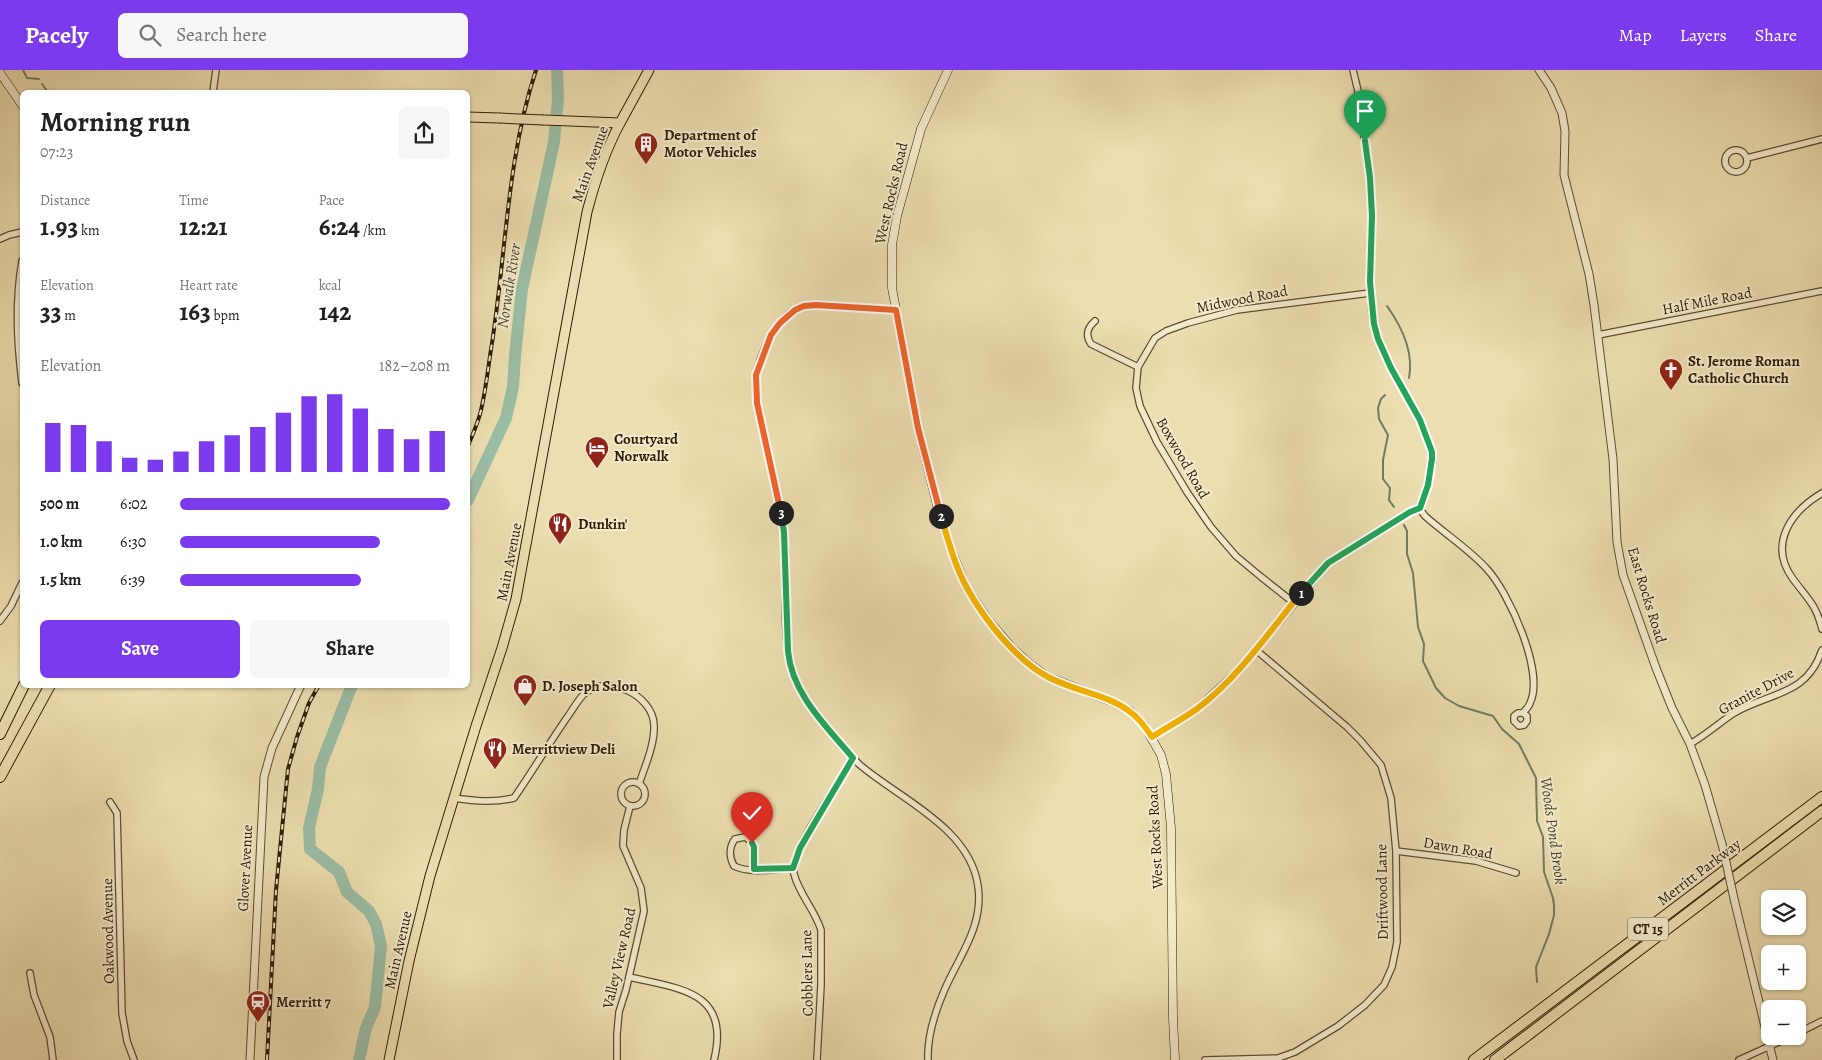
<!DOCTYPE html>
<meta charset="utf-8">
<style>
:root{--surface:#fff;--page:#f6f6f6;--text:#222;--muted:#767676;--accent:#7c3aed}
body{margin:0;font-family:Alegreya,serif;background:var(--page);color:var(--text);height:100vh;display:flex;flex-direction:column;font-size:19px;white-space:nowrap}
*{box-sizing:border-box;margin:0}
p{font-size:16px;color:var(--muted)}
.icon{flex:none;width:28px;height:28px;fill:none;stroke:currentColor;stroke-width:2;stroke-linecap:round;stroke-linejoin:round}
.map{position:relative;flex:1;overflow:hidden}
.sheet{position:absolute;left:20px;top:20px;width:450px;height:598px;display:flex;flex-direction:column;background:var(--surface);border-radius:8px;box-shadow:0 1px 4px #0004}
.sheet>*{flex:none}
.fabs{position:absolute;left:1761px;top:820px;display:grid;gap:10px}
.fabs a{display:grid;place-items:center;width:45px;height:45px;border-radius:8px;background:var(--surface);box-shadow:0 1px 4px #0004;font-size:25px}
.pin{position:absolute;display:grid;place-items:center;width:42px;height:42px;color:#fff;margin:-51px -21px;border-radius:50% 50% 50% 0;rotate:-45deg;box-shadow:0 0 5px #0007}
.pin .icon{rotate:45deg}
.km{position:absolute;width:25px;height:25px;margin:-12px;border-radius:50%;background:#222;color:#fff;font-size:14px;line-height:25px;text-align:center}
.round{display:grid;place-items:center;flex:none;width:52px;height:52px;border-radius:8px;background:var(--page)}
.overview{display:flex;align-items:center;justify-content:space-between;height:85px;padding:0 20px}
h1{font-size:28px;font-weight:600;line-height:38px}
.metrics{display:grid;grid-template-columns:repeat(3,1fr);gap:8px;height:85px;padding:5px 20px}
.metrics div{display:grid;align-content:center}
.metrics b{font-size:25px;font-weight:600}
.metrics small{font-size:14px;font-weight:400}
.metrics p{font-size:14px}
.chart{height:140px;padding:10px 20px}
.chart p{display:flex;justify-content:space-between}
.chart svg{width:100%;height:90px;margin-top:5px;stroke:var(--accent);stroke-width:6}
.action{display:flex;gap:10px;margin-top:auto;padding:10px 20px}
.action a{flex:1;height:58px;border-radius:8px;background:var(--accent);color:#fff;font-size:20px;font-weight:600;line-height:58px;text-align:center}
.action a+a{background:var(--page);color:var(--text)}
ul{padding:0 20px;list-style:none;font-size:16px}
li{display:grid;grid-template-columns:80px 60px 1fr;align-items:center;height:38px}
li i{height:12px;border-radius:6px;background:var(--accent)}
header{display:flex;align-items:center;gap:30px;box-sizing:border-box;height:70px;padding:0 25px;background:var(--accent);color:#fff}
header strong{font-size:24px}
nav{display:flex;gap:28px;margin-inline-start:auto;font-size:18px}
.search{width:350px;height:45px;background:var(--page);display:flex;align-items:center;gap:12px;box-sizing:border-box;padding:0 18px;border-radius:8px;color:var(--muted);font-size:19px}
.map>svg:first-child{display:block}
</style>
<header>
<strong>Pacely</strong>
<div class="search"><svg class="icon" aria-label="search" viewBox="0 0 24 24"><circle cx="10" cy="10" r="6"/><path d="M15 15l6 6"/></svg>Search here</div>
<nav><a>Map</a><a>Layers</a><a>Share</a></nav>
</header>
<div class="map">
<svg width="1822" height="990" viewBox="0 0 1822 990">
<rect width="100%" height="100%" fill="#ecdeb0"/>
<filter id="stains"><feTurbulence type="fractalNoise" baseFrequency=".004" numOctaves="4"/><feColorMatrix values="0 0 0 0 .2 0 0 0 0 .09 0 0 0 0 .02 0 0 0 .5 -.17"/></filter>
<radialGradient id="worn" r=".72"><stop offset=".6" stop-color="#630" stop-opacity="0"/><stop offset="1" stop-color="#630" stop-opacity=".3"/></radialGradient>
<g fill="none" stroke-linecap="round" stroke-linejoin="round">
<g stroke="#6f7d66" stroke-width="2">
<polyline points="23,0 27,8 39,9"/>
<polyline points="42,14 48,22"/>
<path d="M1387,236C1402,257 1414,282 1409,308"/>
<polyline points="1385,325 1381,329 1378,338 1379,349 1388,365 1383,390 1383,409 1390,418 1389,430 1394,437"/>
<polyline points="1404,455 1407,461 1407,484 1413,503 1418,557 1424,574 1423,591 1436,618 1445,628 1459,636 1493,646 1502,659 1519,674 1536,708 1537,751 1543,767 1544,802 1553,828 1554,835 1554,845 1549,864 1536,897 1537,912"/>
</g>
<g stroke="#9abda6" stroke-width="12">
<polyline points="468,430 506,348 513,317 515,286 522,219 554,72 558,29 557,0"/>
<polyline points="352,615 320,697 318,719 309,758 310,779 339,802 347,822 369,841 376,854 381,876 375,937 366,958 359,990"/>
</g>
<g stroke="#5e4d31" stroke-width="8">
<g id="minor">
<polyline points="1353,0 1358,21 1370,108 1372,146 1370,212 1372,244 1378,269 1391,298 1420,350 1432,382 1433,389 1428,415 1419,438"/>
<polyline points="213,22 216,0"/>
<circle cx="1736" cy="91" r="11"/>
<polyline points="1747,88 1822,69"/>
<polyline points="0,169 9,165 22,162"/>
<path d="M22,191C15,232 17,271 22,313"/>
<path d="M896,240L816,235C812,235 808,235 804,236C778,243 761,282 756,305C755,314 757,324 757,333C764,363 770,392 776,422C779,435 783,449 784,462C791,522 772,585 811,638C824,656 844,680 860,695C900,729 970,758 978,816C984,856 959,886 944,921C935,942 927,967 928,990"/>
<path d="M1095,251C1087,258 1085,265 1091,274L1138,297L1136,318L1140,336L1157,372L1187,422L1211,457L1236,486L1260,506L1294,533"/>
<polyline points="1598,265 1822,221"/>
<polyline points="1138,297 1155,268 1166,261 1188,253 1237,240 1370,223"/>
<path d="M1822,423C1790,442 1768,475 1793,509C1807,528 1816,534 1822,559"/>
<path d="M1419,438L1425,446C1445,464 1469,479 1487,499C1509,523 1545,602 1530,633C1529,637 1525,640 1523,643H1518L1514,646V651L1519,656L1524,655L1527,651V646L1523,643"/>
<polyline points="0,551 11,536 22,513"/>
<polyline points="1151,667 1198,638 1234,604 1256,580 1328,493 1409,442 1419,438"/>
<path d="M1690,674C1706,665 1719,653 1734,643C1770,622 1807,626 1822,580"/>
<circle cx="633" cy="724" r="12"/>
<path d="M454,728C475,731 493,733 514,728C532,702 548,675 566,649C572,641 577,631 584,624C607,603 653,625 654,655C655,674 645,696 639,714"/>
<polyline points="110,732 117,743 122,943 127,971 134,990"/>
<polyline points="1396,781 1476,791 1516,803"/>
<path d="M754,799C753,787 758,774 745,767L735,769C729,777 729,787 734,796C751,804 775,799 793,798"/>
<polyline points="30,903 34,925 50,967 53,990"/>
<path d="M629,907C680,919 731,921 714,990"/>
<polyline points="1798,963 1822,951"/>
<polyline points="617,990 617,964 619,942 626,920 644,841 641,818 623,776 624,760 630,736"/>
<path d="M817,990L821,915V860C815,840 799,824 794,804C789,780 841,712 853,688"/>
<polyline points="1205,990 1278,988 1295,982 1338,956 1365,935 1384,915 1392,897 1397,872 1396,781 1391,728 1381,695 1360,670 1347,657 1256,580"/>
<polyline points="1739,990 1792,966"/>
</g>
</g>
<g stroke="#5e4d31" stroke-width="9">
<g id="tertiary">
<polyline points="1539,0 1551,18 1562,43 1565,61 1564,105 1589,204 1594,235 1613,389 1617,472 1623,505 1656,598 1672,638 1690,674 1705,715 1722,774"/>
<polyline points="1735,833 1773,990"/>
<polyline points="250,990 264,707 272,678 301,615"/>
</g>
</g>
<g stroke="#2f1d07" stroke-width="9">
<g id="secondary">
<polyline points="948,0 921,59 897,146 892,175 892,218 918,358 937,435 951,479 966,517 989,551 1012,578 1031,595 1048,607 1113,632 1130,641 1144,655 1161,685 1166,704 1171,758 1173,948 1175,990"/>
<polyline points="0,3 22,35"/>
</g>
</g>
<g stroke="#2f1d07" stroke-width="11">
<path id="primary" d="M389,990L409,891L430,806L476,656L502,578L516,529L587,142C595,111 605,81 620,53"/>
</g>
<g stroke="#2f1d07" stroke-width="11">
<g id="trunk">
<polyline points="468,47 499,48"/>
<polyline points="544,50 620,53 649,0"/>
</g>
</g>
<g stroke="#2f1d07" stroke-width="12">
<g id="motorway">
<polyline points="0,664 24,615"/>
<polyline points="0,707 50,615"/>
<polyline points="1474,990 1822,727"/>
<polyline points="1495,990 1822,741"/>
</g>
</g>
<use href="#minor" stroke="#f3eacc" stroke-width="5.5"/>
<use href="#tertiary" stroke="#f3eacc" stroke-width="7"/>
<use href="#secondary" stroke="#f3eacc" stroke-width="8"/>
<use href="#primary" stroke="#ecdeb0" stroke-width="9"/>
<use href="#trunk" stroke="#ecdeb0" stroke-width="9"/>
<use href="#motorway" stroke="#ecdeb0" stroke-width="10"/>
<g stroke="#2f1d07" stroke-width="4">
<g id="rail">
<path d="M468,376C472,366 477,355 480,344C486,321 488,297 492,273C506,183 507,88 536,0"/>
<polyline points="267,990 276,820 288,699 297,667 309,633 319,615"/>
</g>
</g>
<use href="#rail" stroke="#f3eacc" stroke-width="2" stroke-dasharray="5.5" stroke-linecap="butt"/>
<g stroke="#5e4d31" stroke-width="9" stroke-linecap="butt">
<polyline id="tertiary-bridge" points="1722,774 1735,833"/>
</g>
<g stroke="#2f1d07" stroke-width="11" stroke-linecap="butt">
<polyline id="trunk-bridge" points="499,48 544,50"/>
</g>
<use href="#tertiary-bridge" stroke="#f3eacc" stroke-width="7"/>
<use href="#trunk-bridge" stroke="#ecdeb0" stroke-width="9"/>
</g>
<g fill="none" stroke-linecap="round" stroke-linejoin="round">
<g stroke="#fff" stroke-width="10">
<polyline id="split-1" points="1301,523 1328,493 1410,442 1420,438 1428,415 1432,389 1432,382 1420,350 1391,298 1378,269 1374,254 1370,212 1372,146 1370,108 1365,71"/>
</g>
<g stroke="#fff" stroke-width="10">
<path id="split-2" d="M941,446C948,470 955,496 967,518C984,549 1016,590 1048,607C1074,621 1106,624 1129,641C1139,648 1145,657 1152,667C1167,657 1183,649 1198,638C1237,609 1270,561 1301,523"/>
</g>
<g stroke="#fff" stroke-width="10">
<polyline id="split-3" points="781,443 757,333 756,305 771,265 780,253 795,240 804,236 816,235 896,240 918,358 941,446"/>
</g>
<g stroke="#fff" stroke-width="10">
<path id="split-4" d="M752,773L754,777V799L793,798L800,778L814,754L853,688C826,656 792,624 788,581L784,462L781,443"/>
</g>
<use href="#split-1" stroke="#22a559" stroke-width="6"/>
<use href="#split-2" stroke="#f5b400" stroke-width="6"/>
<use href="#split-3" stroke="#f0652b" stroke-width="6"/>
<use href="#split-4" stroke="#22a559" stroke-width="6"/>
</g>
<defs>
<g id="building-pin" transform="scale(1.25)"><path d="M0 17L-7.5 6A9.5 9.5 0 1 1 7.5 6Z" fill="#8f2418" stroke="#f3eacc"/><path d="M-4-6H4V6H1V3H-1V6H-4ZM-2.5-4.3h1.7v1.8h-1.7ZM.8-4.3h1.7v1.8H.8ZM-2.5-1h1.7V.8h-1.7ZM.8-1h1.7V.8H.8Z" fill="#fff"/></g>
<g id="church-pin" transform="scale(1.25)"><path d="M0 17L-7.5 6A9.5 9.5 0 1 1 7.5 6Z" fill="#8f2418" stroke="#f3eacc"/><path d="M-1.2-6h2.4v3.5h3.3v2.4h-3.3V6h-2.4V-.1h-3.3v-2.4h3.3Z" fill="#fff"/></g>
<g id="hotel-pin" transform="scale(1.25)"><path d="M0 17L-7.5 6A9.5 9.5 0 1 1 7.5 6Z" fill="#8f2418" stroke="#f3eacc"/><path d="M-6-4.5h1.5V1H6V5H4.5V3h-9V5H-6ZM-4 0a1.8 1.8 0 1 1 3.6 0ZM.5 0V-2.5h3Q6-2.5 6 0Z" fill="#fff"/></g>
<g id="restaurant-pin" transform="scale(1.25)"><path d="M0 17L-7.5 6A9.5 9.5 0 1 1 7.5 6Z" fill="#8f2418" stroke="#f3eacc"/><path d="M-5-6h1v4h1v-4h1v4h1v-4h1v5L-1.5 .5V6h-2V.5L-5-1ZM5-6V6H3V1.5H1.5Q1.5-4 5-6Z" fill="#fff"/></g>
<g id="shop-pin" transform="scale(1.25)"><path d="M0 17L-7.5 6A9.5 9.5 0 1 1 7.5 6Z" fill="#8f2418" stroke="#f3eacc"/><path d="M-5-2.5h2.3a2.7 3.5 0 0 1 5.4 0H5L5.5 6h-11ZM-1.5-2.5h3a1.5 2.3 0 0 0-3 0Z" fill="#fff"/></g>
<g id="station-pin" transform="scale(1.25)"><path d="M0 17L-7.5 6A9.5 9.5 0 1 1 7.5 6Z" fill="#8f2418" stroke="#f3eacc"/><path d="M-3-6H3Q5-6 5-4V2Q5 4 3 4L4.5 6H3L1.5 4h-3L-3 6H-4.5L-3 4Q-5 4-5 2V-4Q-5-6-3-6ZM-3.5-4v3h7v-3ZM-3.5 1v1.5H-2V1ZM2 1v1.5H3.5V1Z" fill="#fff"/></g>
</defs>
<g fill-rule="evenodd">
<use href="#building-pin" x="646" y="74"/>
<use href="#church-pin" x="1671" y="300"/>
<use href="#hotel-pin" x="597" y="378"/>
<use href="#restaurant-pin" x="560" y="454"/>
<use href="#shop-pin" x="525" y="616"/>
<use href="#restaurant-pin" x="495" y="679"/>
<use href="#station-pin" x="258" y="932"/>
</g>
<g text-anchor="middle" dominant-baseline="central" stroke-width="4" stroke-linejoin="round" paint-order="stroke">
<rect fill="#f3eacc" stroke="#6a5a42" stroke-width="1" x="1628" y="847.5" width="40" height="23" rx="4"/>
<g font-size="14" font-weight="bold" fill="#2f1d07">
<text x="1648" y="859">CT 15</text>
</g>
<g font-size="15" font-weight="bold" fill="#2f1d07" stroke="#f3eacc" text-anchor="start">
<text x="664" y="65">Department of<tspan x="664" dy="17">Motor Vehicles</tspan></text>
<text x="1688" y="291">St. Jerome Roman<tspan x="1688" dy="17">Catholic Church</tspan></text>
<text x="614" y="369">Courtyard<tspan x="614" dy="17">Norwalk</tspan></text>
<text x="578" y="454">Dunkin'</text>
<text x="542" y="616">D. Joseph Salon</text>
<text x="512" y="679">Merrittview Deli</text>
<text x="276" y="932">Merritt 7</text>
</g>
<g font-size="15" fill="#2f1d07" stroke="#f3eacc">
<text transform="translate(590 94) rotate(-70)">Main Avenue</text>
<text transform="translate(891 123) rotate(-77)">West Rocks Road</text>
<text transform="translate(1242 229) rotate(-11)">Midwood Road</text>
<text transform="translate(1707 231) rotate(-11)">Half Mile Road</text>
<text transform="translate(1183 388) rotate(60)">Boxwood Road</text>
<text transform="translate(509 492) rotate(-79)">Main Avenue</text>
<text transform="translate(1647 525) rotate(73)">East Rocks Road</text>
<text transform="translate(1756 621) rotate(-28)">Granite Drive</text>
<text transform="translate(1155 767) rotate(-93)">West Rocks Road</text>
<text transform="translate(1458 778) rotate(10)">Dawn Road</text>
<text transform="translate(245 798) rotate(-87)">Glover Avenue</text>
<text transform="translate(1699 802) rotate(-37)">Merritt Parkway</text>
<text transform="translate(1382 822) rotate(-91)">Driftwood Lane</text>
<text transform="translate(108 861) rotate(-91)">Oakwood Avenue</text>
<text transform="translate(398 880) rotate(-77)">Main Avenue</text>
<text transform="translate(619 888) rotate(-77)">Valley View Road</text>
<text transform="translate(807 903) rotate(-91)">Cobblers Lane</text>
</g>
<g font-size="16" font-style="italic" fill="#4f4d37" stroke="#f3eacc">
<text transform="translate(509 216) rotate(-81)">Norwalk River</text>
<text transform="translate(1553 761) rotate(82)">Woods Pond Brook</text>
</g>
</g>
<rect width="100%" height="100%" filter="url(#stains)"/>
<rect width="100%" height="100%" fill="url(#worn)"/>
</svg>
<div class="fabs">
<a><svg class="icon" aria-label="layers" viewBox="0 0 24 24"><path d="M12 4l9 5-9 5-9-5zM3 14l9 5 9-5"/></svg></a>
<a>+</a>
<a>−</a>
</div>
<div class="pin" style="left:1365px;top:71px;background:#1e9e55"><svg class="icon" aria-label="arrive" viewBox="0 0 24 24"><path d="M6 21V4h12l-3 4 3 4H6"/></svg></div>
<div class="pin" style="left:752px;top:773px;background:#d93025"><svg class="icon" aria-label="check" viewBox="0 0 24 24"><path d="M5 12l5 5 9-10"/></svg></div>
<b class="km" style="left:1301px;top:523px">1</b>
<b class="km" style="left:941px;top:446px">2</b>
<b class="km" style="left:781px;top:443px">3</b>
<section class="sheet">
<div class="overview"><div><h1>Morning run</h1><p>07:23</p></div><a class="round"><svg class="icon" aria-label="share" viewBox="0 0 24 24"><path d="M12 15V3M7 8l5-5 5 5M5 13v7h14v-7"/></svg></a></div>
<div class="metrics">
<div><p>Distance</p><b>1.93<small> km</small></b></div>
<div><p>Time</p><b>12:21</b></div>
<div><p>Pace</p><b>6:24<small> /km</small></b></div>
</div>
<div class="metrics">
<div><p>Elevation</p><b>33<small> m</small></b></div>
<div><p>Heart rate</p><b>163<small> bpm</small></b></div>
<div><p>kcal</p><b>142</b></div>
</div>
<div class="chart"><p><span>Elevation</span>182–208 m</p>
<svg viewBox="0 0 160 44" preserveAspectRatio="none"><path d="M5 44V20M15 44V21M25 44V29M35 44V37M45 44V38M55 44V34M65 44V29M75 44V26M85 44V22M95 44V15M105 44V7M115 44V6M125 44V13M135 44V23M145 44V28M155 44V24"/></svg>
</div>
<ul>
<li><b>500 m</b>6:02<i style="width:100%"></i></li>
<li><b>1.0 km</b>6:30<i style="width:74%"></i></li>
<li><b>1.5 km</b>6:39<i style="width:67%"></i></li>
</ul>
<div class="action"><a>Save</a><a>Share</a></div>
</section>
</div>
